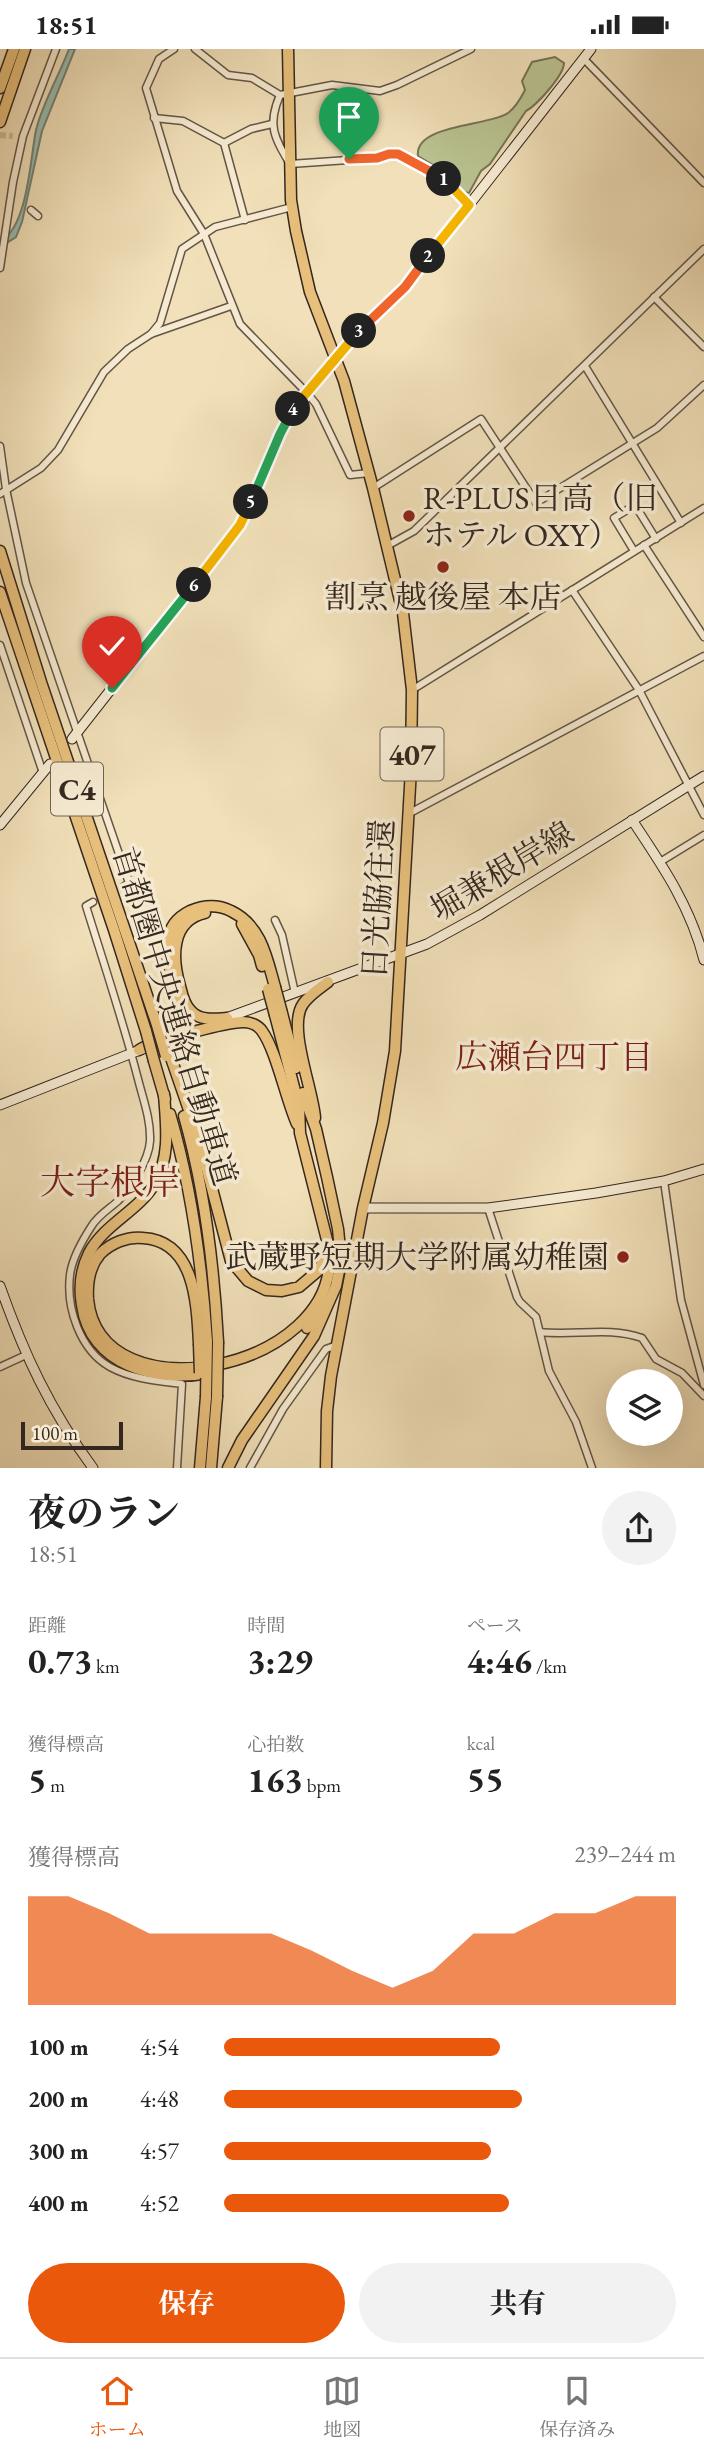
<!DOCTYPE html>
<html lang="ja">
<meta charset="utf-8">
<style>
:root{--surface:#fff;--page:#f2f2f2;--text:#222;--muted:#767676;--line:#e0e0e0;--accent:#ea580c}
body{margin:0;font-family:"EB Garamond","Noto Serif JP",serif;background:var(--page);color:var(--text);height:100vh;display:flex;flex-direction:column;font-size:26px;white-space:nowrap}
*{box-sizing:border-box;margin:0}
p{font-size:23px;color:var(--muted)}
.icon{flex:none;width:38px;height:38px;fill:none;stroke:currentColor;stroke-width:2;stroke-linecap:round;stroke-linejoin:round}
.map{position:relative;height:1419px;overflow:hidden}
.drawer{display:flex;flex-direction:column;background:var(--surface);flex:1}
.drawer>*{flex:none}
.buttons{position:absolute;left:606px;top:1320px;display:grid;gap:14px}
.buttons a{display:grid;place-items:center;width:77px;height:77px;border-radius:50%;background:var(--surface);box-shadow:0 7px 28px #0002;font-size:35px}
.scale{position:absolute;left:21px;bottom:18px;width:102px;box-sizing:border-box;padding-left:7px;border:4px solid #34271f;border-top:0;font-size:19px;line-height:24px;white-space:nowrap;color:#34271f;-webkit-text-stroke:5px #f6ebd2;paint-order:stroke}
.pin{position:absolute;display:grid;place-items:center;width:60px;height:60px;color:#fff;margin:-72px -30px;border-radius:50% 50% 50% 0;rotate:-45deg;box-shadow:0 0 7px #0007}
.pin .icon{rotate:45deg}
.km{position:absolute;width:35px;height:35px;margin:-18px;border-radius:50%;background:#222;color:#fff;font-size:19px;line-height:35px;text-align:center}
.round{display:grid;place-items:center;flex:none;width:74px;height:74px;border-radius:37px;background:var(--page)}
.summary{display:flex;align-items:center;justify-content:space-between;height:119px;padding:0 28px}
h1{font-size:38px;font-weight:700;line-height:52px}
.metrics{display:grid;grid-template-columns:repeat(3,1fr);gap:10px;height:119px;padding:7px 28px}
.metrics div{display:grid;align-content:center}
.metrics b{font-size:35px;font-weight:700}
.metrics small{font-size:19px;font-weight:400}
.metrics p{font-size:19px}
.chart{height:196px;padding:14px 28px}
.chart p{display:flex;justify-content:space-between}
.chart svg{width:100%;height:126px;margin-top:7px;fill:var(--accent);opacity:.7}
.cta{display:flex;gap:14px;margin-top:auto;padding:14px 28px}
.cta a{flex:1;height:80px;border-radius:42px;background:var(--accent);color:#fff;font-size:28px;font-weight:700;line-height:80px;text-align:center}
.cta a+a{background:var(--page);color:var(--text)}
ul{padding:0 28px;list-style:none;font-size:23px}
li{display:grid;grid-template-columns:112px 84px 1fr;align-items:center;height:52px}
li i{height:18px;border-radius:9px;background:var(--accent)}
.status{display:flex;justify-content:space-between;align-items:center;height:49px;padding:0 35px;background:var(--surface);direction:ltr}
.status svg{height:19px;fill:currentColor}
.tab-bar{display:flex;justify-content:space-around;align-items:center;height:98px;border-top:2px solid var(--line);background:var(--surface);font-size:19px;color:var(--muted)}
.tab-bar a{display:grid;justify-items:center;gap:4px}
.tab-bar .current{color:var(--accent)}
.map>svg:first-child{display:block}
</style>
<div class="status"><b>18:51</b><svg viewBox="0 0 49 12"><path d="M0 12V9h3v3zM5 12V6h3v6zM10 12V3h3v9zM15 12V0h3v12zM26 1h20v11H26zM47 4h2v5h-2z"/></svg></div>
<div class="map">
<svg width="704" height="1419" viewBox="0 0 704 1419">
<rect width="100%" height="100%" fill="#f1e0b9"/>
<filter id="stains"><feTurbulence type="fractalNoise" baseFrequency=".00286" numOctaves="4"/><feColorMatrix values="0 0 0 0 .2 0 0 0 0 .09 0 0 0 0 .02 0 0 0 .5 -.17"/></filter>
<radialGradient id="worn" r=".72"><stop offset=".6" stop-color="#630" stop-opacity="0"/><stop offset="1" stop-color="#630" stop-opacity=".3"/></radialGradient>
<path fill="#b9c290" stroke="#767458" stroke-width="2" d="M555,8L564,14C564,26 537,56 526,62L490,115L481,122L469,144L464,143L448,125L418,107C414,75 490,77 508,64C516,58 521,49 525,41L522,32L532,13Z"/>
<path fill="#9bbdaf" stroke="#728175" stroke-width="2" d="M69,0H75L42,82L22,173L16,188L0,198V193C28,177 30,111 36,81C43,53 59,27 69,0Z"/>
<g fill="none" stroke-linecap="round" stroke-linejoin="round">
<polyline stroke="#cbbb9a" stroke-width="6" stroke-dasharray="6 3" stroke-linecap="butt" points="0,86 13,87"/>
<g stroke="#635546" stroke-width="9">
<g id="street">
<polyline points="174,0 159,10 146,39 177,142 204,185 240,275 307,344 316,355 350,426 369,424"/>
<polyline points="195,0 228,26 252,29 280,46 332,36 380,42 397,36 471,0"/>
<polyline points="584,10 704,134"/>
<path d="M280,46C267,76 274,88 290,115L377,109L398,105L440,126L469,156"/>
<polyline points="154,69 183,72 224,94 245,171"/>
<polyline points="224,94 251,80 272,75"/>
<polyline points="31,161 38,167"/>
<polyline points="0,219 13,133 23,87 56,0"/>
<polyline points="654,248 704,298"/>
<polyline points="151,285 231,257"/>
<polyline points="585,317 681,474"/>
<polyline points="0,397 6,440 26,534 129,834 123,838"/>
<polyline points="373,439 481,370 536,454 657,379 704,336"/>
<polyline points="0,445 41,419 58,401 104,323 128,300 151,285 160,274 182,200 215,178 292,158"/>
<polyline points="644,496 704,588"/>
<polyline points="387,497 414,482 704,200"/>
<polyline points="634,502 614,469 635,456 656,490"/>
<polyline points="572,541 639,641 704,766"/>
<polyline points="0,596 43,724"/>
<polyline points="412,641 704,459"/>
<polyline points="408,765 704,607"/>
<polyline points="660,813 704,786"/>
<path d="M93,853L86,857C104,915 123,972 138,1030C143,1050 151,1071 150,1092C149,1111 131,1139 118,1152C109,1160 97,1167 91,1178C82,1192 72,1209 70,1226C66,1259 80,1301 110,1318C132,1330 158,1332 182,1335L177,1419"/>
<polyline points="275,871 282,886 295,944"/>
<polyline points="664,1132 681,1251 704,1336"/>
<polyline points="488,1159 517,1248 520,1253 536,1268 549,1322 576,1373 592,1419"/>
<path d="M540,1283C576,1287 608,1277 642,1289L656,1310L682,1324L704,1347"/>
<polyline points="0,1318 26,1306"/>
<polyline points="250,1419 283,1360 326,1300 337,1296"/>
</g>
</g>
<g stroke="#34271f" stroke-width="11">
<g id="secondary">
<polyline points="72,690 240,476 280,385 293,360 358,283 405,238 591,0"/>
<path d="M632,771C662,816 691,858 704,911"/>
<polyline points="0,776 50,715"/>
<polyline points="221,971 427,895 480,866 704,727"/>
<polyline points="0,1056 145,999"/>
<polyline points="363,1159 488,1159 596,1144 664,1132 704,1120"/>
<path d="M0,1237C24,1305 50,1361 93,1419"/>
</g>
</g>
<g stroke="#34271f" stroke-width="13">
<g id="highway">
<polyline points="288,0 291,151 296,182 310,243 344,332 373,439 403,564 412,641 411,720 395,1002 383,1074 363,1159 331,1327 327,1362 326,1419"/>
<polyline points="0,39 14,0"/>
<polyline points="0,73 25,0"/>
<polyline points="0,502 41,633 157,976"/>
<polyline points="0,543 114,881 146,982"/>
<path d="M205,864C170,872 172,910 180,937C182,945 184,956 191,962C200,972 215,970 227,969"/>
<polyline points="242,875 259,906 262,917"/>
<polyline points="282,964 296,1019"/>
<path d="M178,986C198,983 225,973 243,973C250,973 258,976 262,982C276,1001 286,1050 297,1075"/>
<path d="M139,1001C151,994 171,985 176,971C185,942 143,885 190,862C204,856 217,855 231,862C261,876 267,909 275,938"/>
<polyline points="170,1006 199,1090 231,1212 248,1232 266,1241 282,1242 299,1238 319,1221 329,1199 300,1084 299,1057 275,966"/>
<polyline points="154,1012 165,1050"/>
<path d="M164,1045C166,1075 171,1106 155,1134C139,1162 104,1175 89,1204C81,1220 79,1239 82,1256C90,1316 156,1334 208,1324"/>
<path d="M170,1065C192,1140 202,1215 207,1293"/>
<path d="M184,1067C205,1141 214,1216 218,1293"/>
<path d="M315,1069C313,1040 287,978 303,955C309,946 320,939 328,933"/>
<polyline points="307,1279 329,1251"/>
<path d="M199,1295C197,1255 195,1192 143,1189C128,1187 111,1194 100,1205C89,1218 87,1234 88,1250C99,1370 340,1321 329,1203"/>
<polyline points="200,1419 206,1348"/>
<polyline points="211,1419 217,1348"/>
<polyline points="228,1419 242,1391 314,1287 336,1237 339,1222 340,1200 338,1180 327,1128 316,1080 303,1044"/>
</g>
</g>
<use href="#street" stroke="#f6ebd2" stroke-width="6"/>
<use href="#secondary" stroke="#f6ebd2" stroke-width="9"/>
<use href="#highway" stroke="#e8c07c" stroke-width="10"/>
<g stroke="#34271f" stroke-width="13" stroke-linecap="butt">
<g id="highway-bridge">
<polyline points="275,938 282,964"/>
<polyline points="268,940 275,966"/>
<polyline points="157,976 166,1007"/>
<polyline points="146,982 154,1012"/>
<polyline points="199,1295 200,1324"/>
<polyline points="206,1348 207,1293"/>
<polyline points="217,1348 218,1293"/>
</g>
</g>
<use href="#highway-bridge" stroke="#e8c07c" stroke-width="10"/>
</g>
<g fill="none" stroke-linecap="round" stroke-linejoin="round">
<g stroke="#fff" stroke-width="14">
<polyline id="split-1" points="349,110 377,109 389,105 398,105 444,130"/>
</g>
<g stroke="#fff" stroke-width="14">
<polyline id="split-2" points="428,207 469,156 444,130"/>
</g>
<g stroke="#fff" stroke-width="14">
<polyline id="split-3" points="359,282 405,238 428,207"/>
</g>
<g stroke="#fff" stroke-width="14">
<polyline id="split-4" points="293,360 359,282"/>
</g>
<g stroke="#fff" stroke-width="14">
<polyline id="split-5" points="251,453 280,385 293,360"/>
</g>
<g stroke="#fff" stroke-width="14">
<polyline id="split-6" points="194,536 240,476 251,453"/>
</g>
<g stroke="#fff" stroke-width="14">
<polyline id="split-7" points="130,616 194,536"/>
</g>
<g stroke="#fff" stroke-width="14">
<polyline id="split-8" points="112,639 130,616"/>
</g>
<use href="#split-1" stroke="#f0652b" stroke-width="9"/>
<use href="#split-2" stroke="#f5b400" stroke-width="9"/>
<use href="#split-3" stroke="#f0652b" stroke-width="9"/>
<use href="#split-4" stroke="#f5b400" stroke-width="9"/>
<use href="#split-5" stroke="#22a559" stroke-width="9"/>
<use href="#split-6" stroke="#f5b400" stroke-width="9"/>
<use href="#split-7" stroke="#22a559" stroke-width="9"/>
<use href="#split-8" stroke="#22a559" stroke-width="9"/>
</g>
<g fill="#8f2418" stroke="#f6ebd2" stroke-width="2.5">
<circle cx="409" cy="467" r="7"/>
<circle cx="443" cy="518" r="7"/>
<circle cx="623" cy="1208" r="7"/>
</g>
<g text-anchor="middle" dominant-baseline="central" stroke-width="7" stroke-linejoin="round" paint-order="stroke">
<g fill="#f6ebd2" stroke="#6e6255" stroke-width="2">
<rect x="380.5" y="678.5" width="63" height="53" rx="5"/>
<rect x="51" y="713.5" width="52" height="53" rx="5"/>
</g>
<g font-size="30" font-weight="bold" fill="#34271f">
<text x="412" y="705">407</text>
<text x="77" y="740">C4</text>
</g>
<g font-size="32" fill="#34271f" stroke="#f6ebd2" text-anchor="start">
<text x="423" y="449">R-PLUS日高（旧<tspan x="423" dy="37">ホテル OXY）</tspan></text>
<text x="443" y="548" text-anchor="middle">割烹 越後屋 本店</text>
<text x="609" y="1208" text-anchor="end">武蔵野短期大学附属幼稚園</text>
</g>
<g font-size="32" fill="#34271f" stroke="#f6ebd2">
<text transform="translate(502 822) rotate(-31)">堀兼根岸線</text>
<text transform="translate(378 850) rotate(-87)">日光脇往還</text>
<text transform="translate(175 967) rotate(73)">首都圏中央連絡自動車道</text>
</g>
<g font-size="33" fill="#7a1f14" stroke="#f6ebd2">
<text x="554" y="1007">広瀬台四丁目</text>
</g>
<g font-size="35" fill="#7a1f14" stroke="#f6ebd2">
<text x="110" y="1132">大字根岸</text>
</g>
</g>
<rect width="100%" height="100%" filter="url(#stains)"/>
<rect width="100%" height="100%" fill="url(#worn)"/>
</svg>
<div class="buttons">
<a><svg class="icon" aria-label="layers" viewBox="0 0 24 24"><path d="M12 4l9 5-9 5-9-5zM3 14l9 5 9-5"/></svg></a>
</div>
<div class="scale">100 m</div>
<div class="pin" style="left:349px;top:110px;background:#1e9e55"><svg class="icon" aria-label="arrive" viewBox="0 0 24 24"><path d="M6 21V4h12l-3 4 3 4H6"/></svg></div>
<div class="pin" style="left:112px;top:639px;background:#d93025"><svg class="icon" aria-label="check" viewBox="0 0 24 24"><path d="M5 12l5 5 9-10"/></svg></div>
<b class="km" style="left:444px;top:130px">1</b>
<b class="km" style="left:428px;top:207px">2</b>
<b class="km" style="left:359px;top:282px">3</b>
<b class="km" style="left:293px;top:360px">4</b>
<b class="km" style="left:251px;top:453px">5</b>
<b class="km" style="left:194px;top:536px">6</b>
</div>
<section class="drawer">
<div class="summary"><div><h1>夜のラン</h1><p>18:51</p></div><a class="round"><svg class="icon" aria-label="share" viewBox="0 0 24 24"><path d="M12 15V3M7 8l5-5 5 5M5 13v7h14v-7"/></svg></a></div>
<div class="metrics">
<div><p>距離</p><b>0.73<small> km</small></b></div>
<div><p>時間</p><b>3:29</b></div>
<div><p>ペース</p><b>4:46<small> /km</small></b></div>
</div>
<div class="metrics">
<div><p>獲得標高</p><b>5<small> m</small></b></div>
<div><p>心拍数</p><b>163<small> bpm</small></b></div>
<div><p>kcal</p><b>55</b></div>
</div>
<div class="chart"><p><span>獲得標高</span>239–244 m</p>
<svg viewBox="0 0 160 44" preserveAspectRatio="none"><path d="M0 44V6L10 6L20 12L30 19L40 19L50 19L60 19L70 25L80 32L90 38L100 32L110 19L120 19L130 12L140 12L150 6L160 6V44z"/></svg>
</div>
<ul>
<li><b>100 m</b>4:54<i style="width:61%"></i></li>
<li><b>200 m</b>4:48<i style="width:66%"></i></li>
<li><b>300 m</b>4:57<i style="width:59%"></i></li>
<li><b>400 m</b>4:52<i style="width:63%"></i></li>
</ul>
<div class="cta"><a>保存</a><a>共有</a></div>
</section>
<nav class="tab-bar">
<a class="current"><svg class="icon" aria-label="home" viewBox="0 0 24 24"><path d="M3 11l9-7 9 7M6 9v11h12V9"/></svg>ホーム</a>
<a><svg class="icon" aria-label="map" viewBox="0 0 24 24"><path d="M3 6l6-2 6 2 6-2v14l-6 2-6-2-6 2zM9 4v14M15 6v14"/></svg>地図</a>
<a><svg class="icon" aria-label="saved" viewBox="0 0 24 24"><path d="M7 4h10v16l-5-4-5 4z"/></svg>保存済み</a>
</nav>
